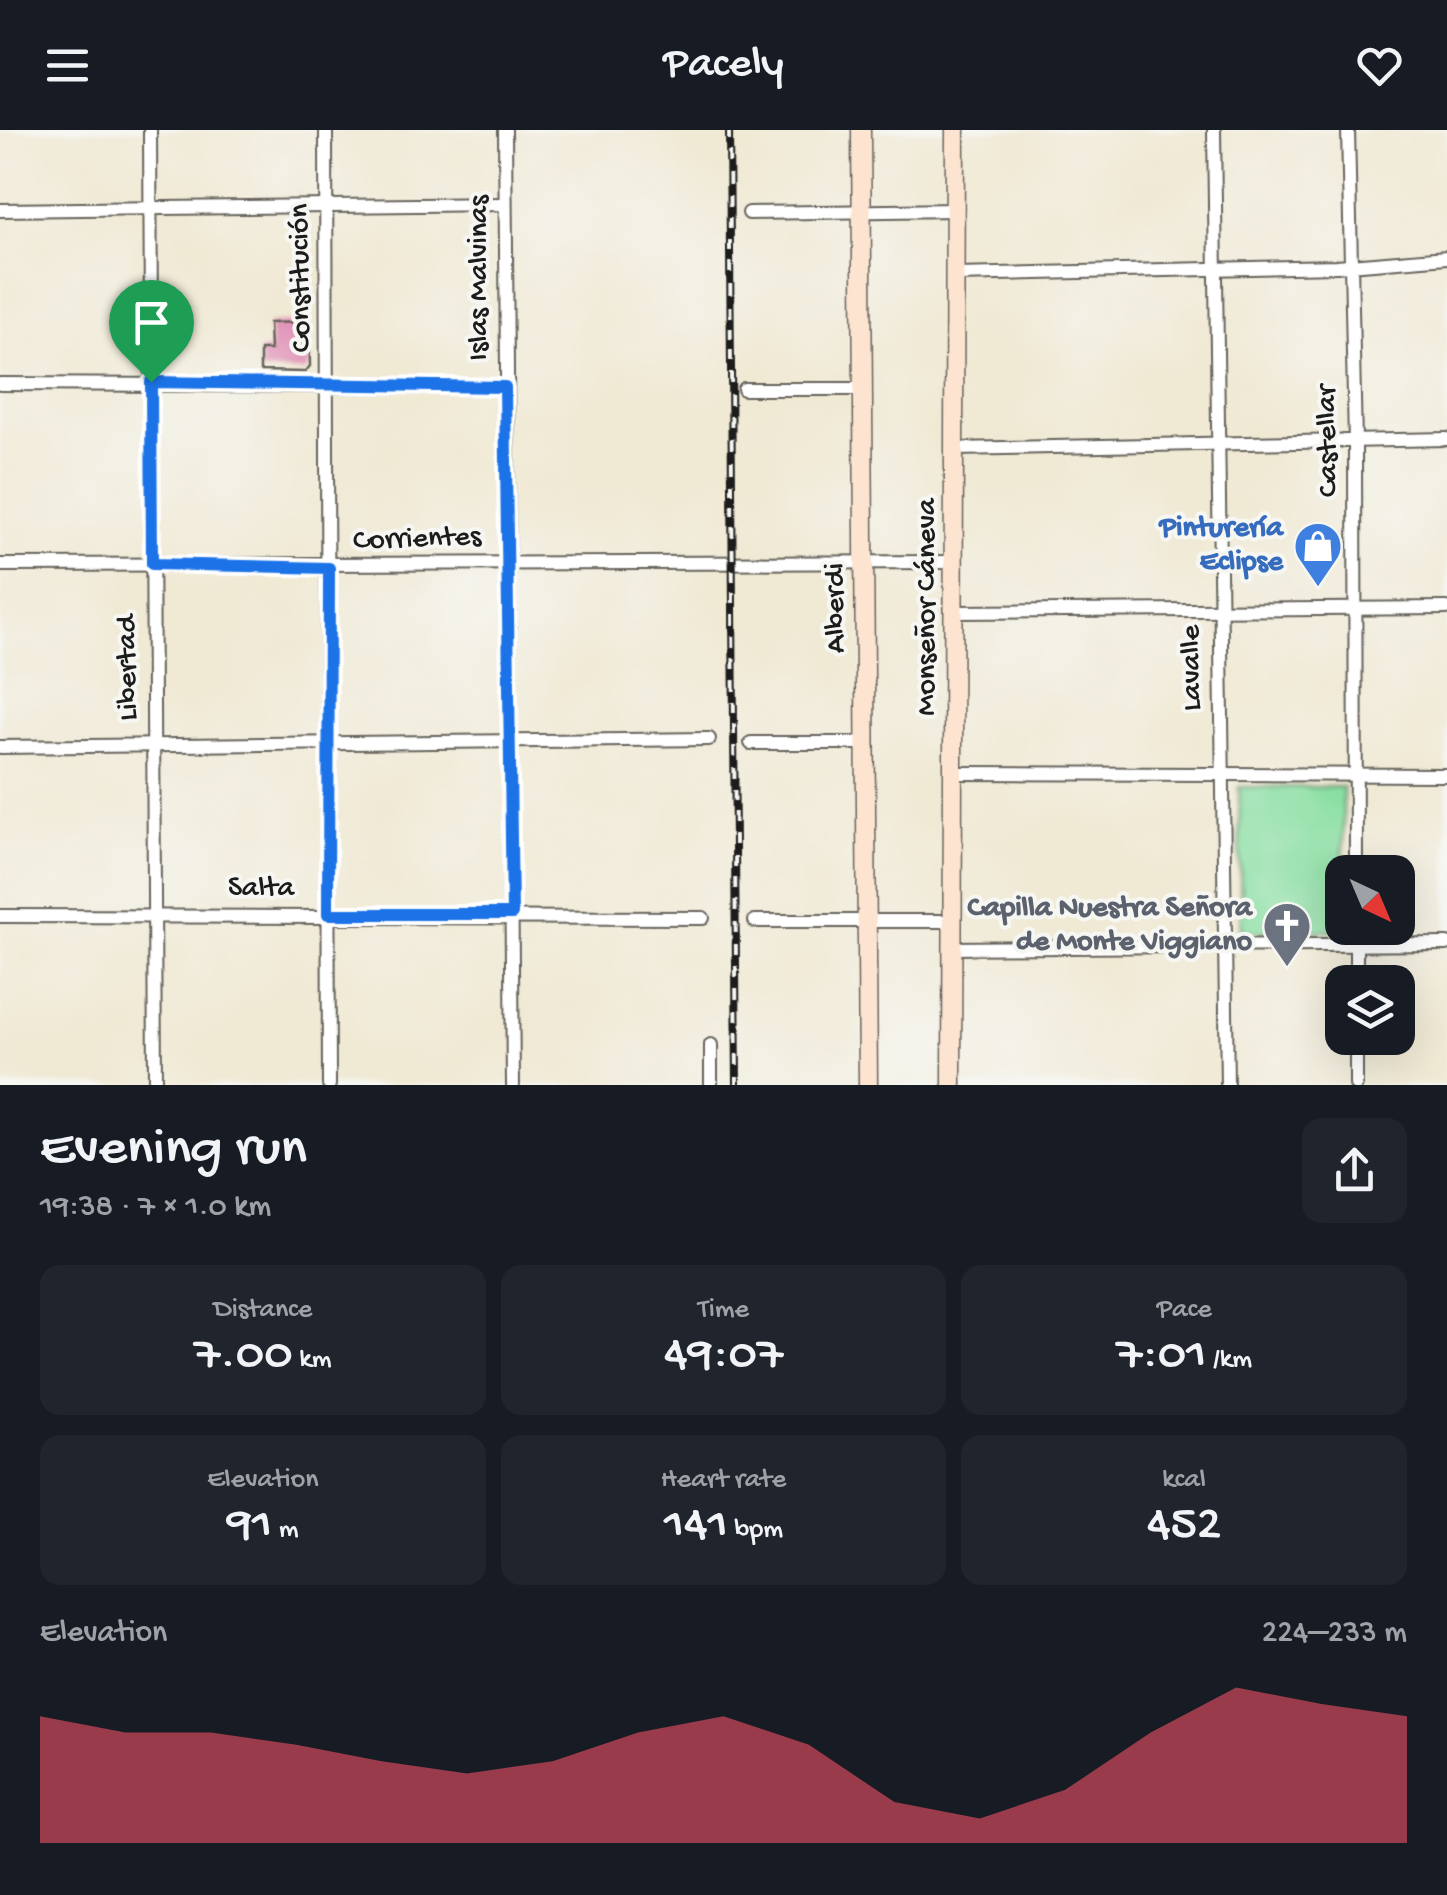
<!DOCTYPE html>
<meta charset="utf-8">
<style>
:root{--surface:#171b24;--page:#20242c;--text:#f1f3f6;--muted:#9ea1a6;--accent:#d1495b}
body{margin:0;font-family:"Gochi Hand",sans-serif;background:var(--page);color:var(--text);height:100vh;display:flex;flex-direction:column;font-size:38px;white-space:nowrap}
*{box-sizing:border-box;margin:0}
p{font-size:32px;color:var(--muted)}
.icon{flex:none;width:55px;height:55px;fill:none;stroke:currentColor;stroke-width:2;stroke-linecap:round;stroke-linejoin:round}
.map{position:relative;height:955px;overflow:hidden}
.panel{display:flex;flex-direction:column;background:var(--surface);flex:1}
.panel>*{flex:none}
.needle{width:65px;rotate:136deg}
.tools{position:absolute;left:1325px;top:725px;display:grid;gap:20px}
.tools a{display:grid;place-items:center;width:90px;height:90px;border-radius:20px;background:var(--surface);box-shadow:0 10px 40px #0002;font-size:50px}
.pin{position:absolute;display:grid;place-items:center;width:85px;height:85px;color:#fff;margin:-102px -42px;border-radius:50% 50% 50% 0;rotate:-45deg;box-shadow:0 0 10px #0007}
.pin .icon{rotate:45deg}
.round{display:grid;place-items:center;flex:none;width:105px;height:105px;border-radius:20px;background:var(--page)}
.headline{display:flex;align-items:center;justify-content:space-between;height:170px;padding:0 40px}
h1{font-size:55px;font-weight:600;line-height:75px}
.metrics{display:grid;grid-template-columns:repeat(3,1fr);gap:15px;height:170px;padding:10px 40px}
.metrics div{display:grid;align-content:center;border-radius:20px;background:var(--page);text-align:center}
.metrics b{font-size:50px;font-weight:600}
.metrics small{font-size:28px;font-weight:400}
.metrics p{font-size:28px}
.chart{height:280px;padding:20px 40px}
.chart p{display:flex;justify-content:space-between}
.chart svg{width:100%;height:180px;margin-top:10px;fill:var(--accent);opacity:.7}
header{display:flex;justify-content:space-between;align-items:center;height:130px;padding:0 40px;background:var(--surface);font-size:45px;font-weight:600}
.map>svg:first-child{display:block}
</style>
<header><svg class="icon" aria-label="menu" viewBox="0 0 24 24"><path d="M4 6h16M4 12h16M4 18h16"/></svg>Pacely<svg class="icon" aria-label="heart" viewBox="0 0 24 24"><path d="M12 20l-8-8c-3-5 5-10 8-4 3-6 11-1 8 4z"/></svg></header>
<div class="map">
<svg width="1447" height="955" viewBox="0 0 1447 955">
<rect width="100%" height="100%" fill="#f6f6f2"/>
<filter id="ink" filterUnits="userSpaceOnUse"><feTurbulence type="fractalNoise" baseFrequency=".01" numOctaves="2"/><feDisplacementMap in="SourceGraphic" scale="20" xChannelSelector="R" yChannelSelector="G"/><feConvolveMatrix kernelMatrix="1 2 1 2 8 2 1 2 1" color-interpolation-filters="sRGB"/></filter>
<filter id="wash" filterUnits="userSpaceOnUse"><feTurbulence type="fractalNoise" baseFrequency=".0048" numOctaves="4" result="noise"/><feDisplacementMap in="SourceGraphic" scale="40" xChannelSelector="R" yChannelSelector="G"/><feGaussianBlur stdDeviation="2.25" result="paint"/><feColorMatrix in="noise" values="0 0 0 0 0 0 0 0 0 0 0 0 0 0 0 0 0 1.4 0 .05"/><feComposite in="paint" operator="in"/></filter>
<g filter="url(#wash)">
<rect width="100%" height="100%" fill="#f0e9d4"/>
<polygon fill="#89dfa3" stroke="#527e60" stroke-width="2.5" points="1239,657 1343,657 1344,801 1241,802"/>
<g id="blocks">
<polygon fill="#df8db4" points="309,192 310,236 305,242 260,241 260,220 270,220 269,193"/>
</g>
</g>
<g filter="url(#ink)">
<use href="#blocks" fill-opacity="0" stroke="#66645c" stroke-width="2.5"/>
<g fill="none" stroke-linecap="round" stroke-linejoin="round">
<g stroke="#66645c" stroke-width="16">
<g id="street">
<polyline points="150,0 155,955"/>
<polyline points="326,0 329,955"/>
<polyline points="505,0 513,955"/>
<polyline points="1214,0 1227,955"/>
<polyline points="1348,0 1355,312 1356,742"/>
<polyline points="0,80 505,74"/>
<polyline points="749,83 955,80"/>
<polyline points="956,145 1337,136 1447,127"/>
<polyline points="0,254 505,257"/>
<polyline points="744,259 863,259"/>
<polyline points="956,319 1447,309"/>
<polyline points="0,435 955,432"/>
<polyline points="957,482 1447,478"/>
<polyline points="751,613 866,613"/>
<polyline points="0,617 709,609"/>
<polyline points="954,643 1447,645"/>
<polyline points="0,786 703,788"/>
<polyline points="755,791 952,791"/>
<polyline points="951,818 1447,814"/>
<polyline points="1356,852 1356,798"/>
<polyline points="1356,908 1356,955"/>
<polyline points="711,915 711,955"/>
</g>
</g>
<g stroke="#66645c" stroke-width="21">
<g id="secondary">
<polyline points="861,0 868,955"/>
<polyline points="952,955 955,0"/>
</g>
</g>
<use href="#street" stroke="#fff" stroke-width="12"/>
<use href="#secondary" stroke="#fde4d1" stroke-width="18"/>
<g stroke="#1c1c1c" stroke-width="8">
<polyline id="rail" points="729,0 737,955"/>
</g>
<use href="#rail" stroke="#f6f6f2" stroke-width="4" stroke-dasharray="11" stroke-linecap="butt"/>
</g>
</g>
<g fill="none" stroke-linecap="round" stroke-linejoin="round" filter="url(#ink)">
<g stroke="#fff" stroke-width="20">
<polygon id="route" points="151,252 505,257 512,784 328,784 329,438 152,434"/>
</g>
<use href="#route" stroke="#1a73e8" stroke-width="12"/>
</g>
<defs>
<g id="shop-pin" transform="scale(2.5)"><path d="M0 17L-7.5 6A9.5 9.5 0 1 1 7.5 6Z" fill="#3f7fe0" stroke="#f6f6f2"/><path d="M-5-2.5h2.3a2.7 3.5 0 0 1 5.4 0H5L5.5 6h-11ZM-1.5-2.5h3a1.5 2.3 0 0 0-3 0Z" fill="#fff"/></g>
<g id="church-pin" transform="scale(2.5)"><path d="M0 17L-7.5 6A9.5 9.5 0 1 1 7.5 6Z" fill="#6b7280" stroke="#f6f6f2"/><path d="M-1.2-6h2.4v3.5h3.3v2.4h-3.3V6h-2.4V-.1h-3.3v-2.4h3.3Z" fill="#fff"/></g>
</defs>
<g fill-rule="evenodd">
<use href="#shop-pin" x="1318" y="416"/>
<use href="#church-pin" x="1287" y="796"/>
</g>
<g text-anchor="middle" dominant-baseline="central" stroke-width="8" stroke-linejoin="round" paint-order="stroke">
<g font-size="30" fill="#1c1c1c" stroke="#f6f6f2">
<text transform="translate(302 148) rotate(-91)">Constitución</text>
<text transform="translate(480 148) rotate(-90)">Islas Malvinas</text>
<text transform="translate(1329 311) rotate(-91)">Castellar</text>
<text transform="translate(417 410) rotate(-2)">Corrientes</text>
<text transform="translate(928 477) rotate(-90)">Monseñor Cáneva</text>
<text transform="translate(837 478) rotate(-91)">Alberdi</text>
<text transform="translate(129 538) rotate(-91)">Libertad</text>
<text transform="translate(1193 538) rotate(-91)">Lavalle</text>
<text x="261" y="759">Salta</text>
</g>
<g font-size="30" font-weight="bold" fill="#366cbe" stroke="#f6f6f2" text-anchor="end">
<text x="1283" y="399">Pinturería<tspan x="1283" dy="34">Eclipse</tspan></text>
</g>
<g font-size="30" font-weight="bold" fill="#5b616d" stroke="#f6f6f2" text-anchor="end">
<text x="1252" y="779">Capilla Nuestra Señora<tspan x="1252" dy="34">de Monte Viggiano</tspan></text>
</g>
</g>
</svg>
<div class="tools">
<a><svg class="needle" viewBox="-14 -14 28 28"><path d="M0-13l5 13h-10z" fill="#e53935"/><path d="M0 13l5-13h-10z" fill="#9ea1a6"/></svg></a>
<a><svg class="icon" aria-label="layers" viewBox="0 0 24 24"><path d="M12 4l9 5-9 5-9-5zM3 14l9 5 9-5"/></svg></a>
</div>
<div class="pin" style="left:151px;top:252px;background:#1e9e55"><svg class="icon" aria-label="arrive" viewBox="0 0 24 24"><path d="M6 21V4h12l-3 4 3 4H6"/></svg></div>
</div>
<section class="panel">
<div class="headline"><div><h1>Evening run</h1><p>19:38 · 7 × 1.0 km</p></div><a class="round"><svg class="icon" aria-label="share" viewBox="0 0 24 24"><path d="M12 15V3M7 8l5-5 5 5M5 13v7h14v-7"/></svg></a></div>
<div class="metrics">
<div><p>Distance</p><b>7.00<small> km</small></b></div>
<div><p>Time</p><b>49:07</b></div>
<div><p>Pace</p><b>7:01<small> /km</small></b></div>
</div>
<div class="metrics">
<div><p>Elevation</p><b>91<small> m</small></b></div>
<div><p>Heart rate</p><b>141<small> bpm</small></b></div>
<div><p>kcal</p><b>452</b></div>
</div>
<div class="chart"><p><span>Elevation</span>224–233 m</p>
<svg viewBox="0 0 160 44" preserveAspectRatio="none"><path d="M0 44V13L10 17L20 17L30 20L40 24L50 27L60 24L70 17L80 13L90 20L100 34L110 38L120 31L130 17L140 6L150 10L160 13V44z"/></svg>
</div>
</section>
